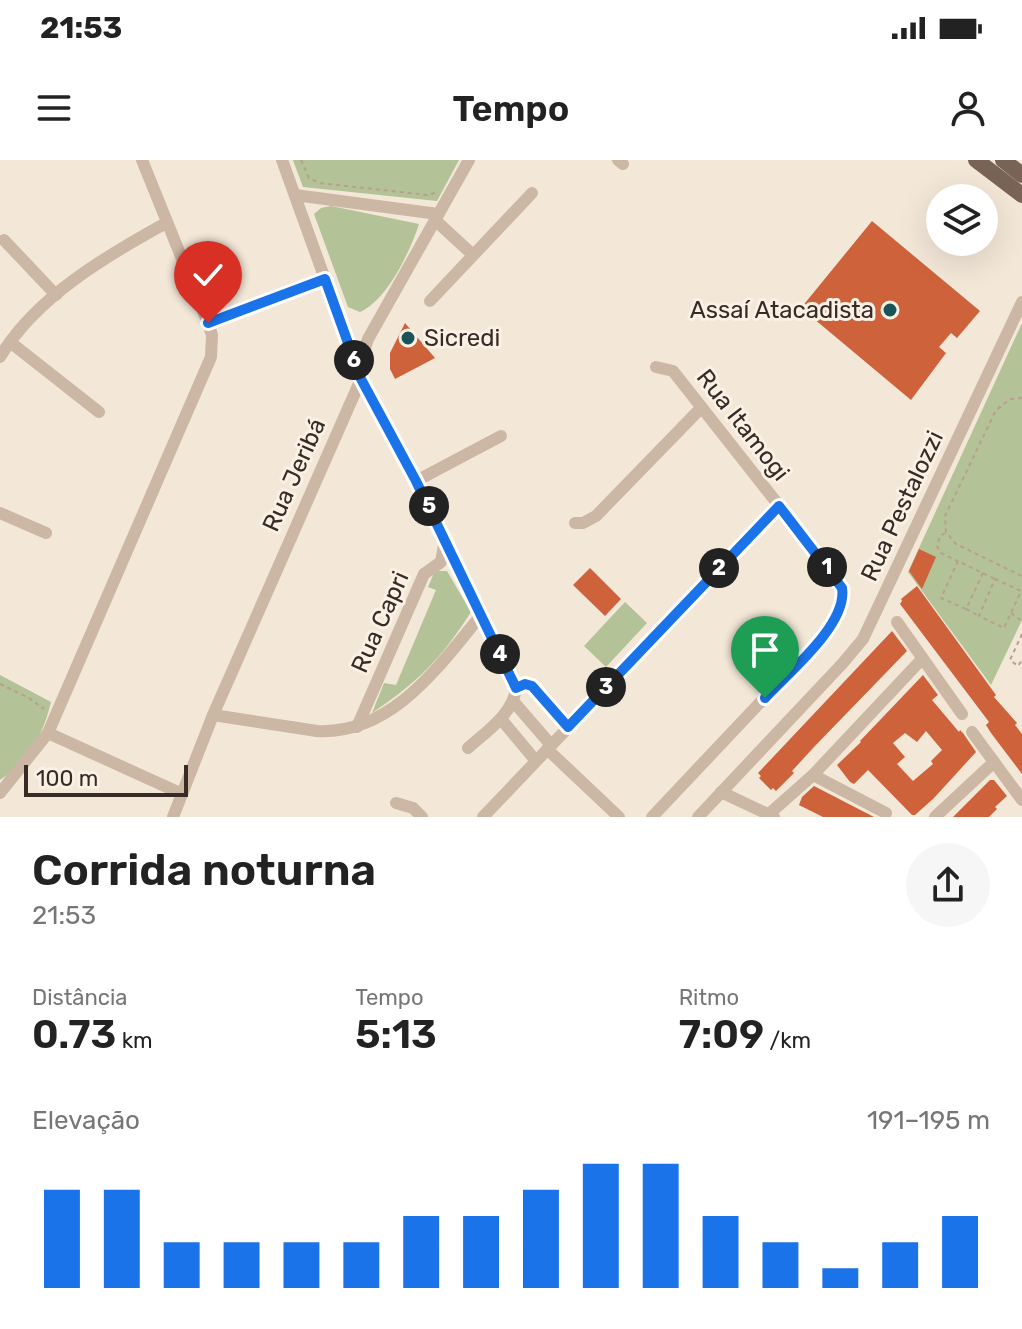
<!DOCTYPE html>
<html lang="pt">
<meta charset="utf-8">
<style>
:root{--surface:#fff;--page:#f6f6f6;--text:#222;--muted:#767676;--accent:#1a73e8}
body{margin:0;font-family:Rubik,sans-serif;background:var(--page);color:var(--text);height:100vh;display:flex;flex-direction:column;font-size:30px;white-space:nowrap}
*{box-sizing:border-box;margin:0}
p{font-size:26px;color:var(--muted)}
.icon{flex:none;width:44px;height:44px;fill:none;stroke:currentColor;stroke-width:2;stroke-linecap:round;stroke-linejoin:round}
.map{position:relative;height:657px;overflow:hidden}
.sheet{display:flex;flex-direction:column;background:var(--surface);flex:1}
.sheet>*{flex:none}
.fabs{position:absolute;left:926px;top:24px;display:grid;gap:16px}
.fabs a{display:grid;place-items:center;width:72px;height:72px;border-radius:50%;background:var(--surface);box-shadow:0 8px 32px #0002;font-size:40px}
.scale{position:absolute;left:24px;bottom:20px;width:164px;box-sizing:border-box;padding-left:8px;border:4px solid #362b26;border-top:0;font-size:22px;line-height:28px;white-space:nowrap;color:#362b26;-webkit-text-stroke:6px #faf1e4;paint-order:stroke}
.pin{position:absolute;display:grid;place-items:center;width:68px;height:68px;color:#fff;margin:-82px -34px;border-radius:50% 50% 50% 0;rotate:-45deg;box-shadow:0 0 8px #0007}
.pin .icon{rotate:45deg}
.km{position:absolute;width:40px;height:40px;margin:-20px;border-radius:50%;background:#222;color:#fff;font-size:22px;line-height:40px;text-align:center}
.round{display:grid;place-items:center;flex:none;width:84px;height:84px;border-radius:42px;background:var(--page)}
.head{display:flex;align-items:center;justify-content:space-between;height:136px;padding:0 32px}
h1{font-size:44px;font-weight:600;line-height:60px}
.stats{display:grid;grid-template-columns:repeat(3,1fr);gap:12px;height:136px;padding:8px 32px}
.stats div{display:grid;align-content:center}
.stats b{font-size:40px;font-weight:600}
.stats small{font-size:22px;font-weight:400}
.stats p{font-size:22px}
.chart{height:224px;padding:16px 32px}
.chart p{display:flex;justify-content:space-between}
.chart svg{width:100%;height:144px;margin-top:8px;stroke:var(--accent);stroke-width:6}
.status{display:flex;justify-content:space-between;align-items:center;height:56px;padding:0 40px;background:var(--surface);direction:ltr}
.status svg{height:22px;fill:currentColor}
header{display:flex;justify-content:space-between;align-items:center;height:104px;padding:0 32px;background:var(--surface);font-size:36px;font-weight:600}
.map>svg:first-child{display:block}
</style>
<div class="status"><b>21:53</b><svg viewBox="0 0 49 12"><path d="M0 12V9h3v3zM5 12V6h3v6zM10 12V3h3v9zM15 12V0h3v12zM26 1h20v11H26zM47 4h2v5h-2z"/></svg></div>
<header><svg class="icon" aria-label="menu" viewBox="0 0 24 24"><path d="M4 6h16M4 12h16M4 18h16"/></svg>Tempo<svg class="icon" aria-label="person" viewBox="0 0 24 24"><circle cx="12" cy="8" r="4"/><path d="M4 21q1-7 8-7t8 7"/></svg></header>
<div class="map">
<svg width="1022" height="657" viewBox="0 0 1022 657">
<rect width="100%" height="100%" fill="#f3e7d8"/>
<g fill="#b3c297">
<polygon points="293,0 459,0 437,41 303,27"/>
<path d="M331,46L419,64C410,92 387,140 360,152L348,147L314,54L321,48Z"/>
<polygon points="1022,163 1022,460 991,525 908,412"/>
<path d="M439,411H447L471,452C441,499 418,522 372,553L384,523L396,525L436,430L428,427L434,413Z"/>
<polygon points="625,442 647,463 606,507 584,486"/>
<path d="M0,515L51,542C43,575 29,601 0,620Z"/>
</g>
<g fill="#ce623a" fill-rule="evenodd">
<polygon points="872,61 980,151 957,178 951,173 939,187 946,193 911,240 801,148"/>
<polygon points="405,163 435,198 395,219 390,209 390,193"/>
<polygon points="919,389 936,397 922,429 909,411"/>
<polygon points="590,408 621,439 605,456 573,425"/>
<polygon points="917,426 996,535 994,537 1017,563 1015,565 1022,574 1022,614 991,573 986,565 989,562 900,444 902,441 901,439"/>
<polygon points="892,471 907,491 814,587 792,611 794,613 776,631 773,628 771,630 759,618 761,616 758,613"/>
<path d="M923,515L938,535L932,540L959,572L960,570L963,573L976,592L934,638L915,655H912L868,610L854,624L850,622L837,605L861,582L860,581ZM926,571L942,590L931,601L933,604L913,621L897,604L905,597L893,583L905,573L917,582Z"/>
<polygon points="990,620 994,620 1007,636 995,647 997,649 989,657 953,657"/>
<polygon points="814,626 874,657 823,657 799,645 802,637"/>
</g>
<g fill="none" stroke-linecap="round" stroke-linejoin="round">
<g stroke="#b7a08d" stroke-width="2" stroke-dasharray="4 4" stroke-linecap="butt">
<polyline points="301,0 309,18 319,23 428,35 435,33"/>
<polyline points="1022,238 1010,239 996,250 945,356 946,372 956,384 1022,416"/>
<polyline points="945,373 940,376 937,386 941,393 957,401"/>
<polyline points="983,413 966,449 941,438 958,401 995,419"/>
<polygon points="995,419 1021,431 1004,468 979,456"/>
<polyline points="966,449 977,455"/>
<polyline points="1011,453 1022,461"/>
<polyline points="1022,474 1010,500 1018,506 1022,500"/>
<polyline points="0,524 29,538 44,549"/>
</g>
<g stroke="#cbb7a3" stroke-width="12">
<path d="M282,0L361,219L416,321L516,528C513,554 487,571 468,588"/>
<polyline points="618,0 623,4"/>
<polyline points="295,35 438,54"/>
<polyline points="435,60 473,95"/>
<polyline points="4,80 56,135"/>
<polyline points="430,141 532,33"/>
<polyline points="208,163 325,119"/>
<polyline points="10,182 99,252"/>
<path d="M0,197C36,137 106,96 166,63"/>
<polyline points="416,321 501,276"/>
<polyline points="0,353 46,373"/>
<polyline points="575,363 583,363 596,356 701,248"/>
<polyline points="897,462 962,554"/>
<polyline points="516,528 525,524 532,526 568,567"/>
<polyline points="513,541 551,585"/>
<path d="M213,555L317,571C392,575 439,506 482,454"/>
<polyline points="501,559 536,601"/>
<polyline points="357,567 424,414 441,402 445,380"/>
<polyline points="972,572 1022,640"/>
<polyline points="48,573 180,633"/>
<polyline points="547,589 619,657"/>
<polyline points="813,615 886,653"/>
<polyline points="721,632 774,657"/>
<polyline points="0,633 48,573 211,197 212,175 208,163 142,0"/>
<polyline points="396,643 413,648 422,657"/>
<polyline points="769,654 813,615 922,499"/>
<polyline points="173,657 213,555 361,219 362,197 368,179 469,0"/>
<polyline points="483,657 779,346"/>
<path d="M652,657L821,478C843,448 852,441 829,409L673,211L656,207"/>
<polyline points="698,657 842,504 863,479 1022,142"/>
<polyline points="935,657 994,602"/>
</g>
<g stroke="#796256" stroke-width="16">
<polyline points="976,0 1022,35"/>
<polyline points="1003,0 1022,15"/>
</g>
</g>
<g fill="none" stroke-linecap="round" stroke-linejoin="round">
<g stroke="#fff" stroke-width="16">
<path id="route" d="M208,163L325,119L361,219L416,321L516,528L525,524L532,526L568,567L779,346L842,428C848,464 788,513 765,538"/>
</g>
<use href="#route" stroke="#1a73e8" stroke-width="10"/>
</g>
<g fill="#19545a" stroke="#faf1e4" stroke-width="3">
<circle cx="890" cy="150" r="8"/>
<circle cx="408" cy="178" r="8"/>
</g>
<g text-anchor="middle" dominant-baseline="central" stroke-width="6" stroke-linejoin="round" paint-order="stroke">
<g font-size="24" fill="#362b26" stroke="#faf1e4" text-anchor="end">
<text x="874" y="150">Assaí Atacadista</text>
<text x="424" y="178" text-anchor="start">Sicredi</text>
</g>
<g font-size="24" fill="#362b26" stroke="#faf1e4">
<text transform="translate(743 265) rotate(52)">Rua Itamogi</text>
<text transform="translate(294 315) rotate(-66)">Rua Jeribá</text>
<text transform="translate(902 346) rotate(-65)">Rua Pestalozzi</text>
<text transform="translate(380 462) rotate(-66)">Rua Capri</text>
</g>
</g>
</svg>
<div class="fabs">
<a><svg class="icon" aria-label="layers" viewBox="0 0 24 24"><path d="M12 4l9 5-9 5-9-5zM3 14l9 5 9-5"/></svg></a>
</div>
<div class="scale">100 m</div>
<div class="pin" style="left:765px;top:538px;background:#1e9e55"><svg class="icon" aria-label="arrive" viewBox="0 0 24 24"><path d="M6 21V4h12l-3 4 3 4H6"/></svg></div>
<div class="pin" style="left:208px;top:163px;background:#d93025"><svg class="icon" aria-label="check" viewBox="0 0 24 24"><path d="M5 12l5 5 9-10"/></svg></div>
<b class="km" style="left:827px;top:407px">1</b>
<b class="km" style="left:719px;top:408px">2</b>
<b class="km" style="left:606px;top:527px">3</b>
<b class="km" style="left:500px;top:494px">4</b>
<b class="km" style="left:429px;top:346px">5</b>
<b class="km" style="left:354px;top:200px">6</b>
</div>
<section class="sheet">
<div class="head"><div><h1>Corrida noturna</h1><p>21:53</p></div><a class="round"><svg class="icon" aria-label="share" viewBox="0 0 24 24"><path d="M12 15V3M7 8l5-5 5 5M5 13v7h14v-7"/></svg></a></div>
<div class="stats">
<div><p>Distância</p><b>0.73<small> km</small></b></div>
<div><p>Tempo</p><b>5:13</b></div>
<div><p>Ritmo</p><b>7:09<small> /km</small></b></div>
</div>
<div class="chart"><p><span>Elevação</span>191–195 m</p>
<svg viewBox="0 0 160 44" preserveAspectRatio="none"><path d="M5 44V14M15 44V14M25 44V30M35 44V30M45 44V30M55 44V30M65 44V22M75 44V22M85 44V14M95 44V6M105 44V6M115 44V22M125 44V30M135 44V38M145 44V30M155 44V22"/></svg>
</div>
</section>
